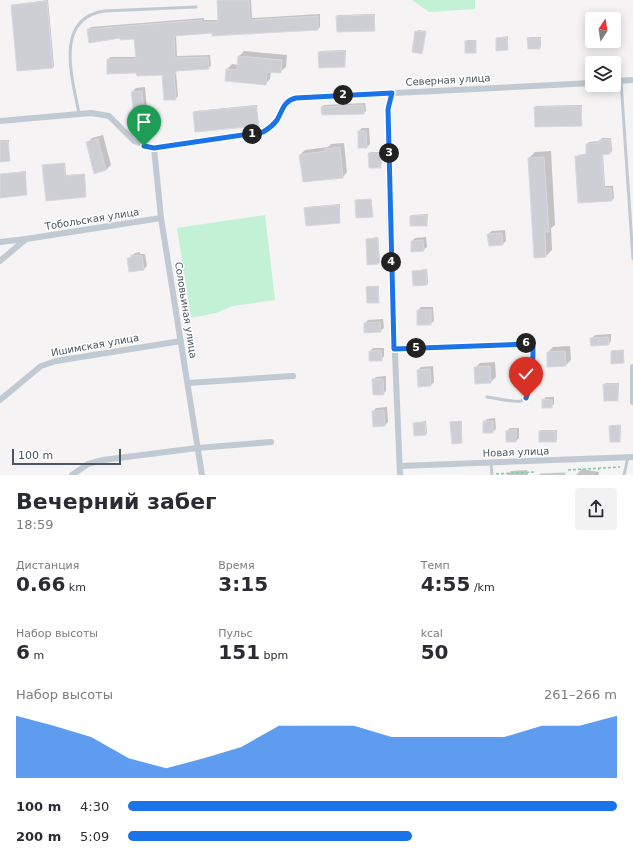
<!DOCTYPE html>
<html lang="ru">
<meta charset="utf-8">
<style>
:root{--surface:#fff;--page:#f2f2f3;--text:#2b2b33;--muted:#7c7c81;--accent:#1a73e8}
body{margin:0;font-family:"DejaVu Sans",sans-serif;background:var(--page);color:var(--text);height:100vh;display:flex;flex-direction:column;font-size:15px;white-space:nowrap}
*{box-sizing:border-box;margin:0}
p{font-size:13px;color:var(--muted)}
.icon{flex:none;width:22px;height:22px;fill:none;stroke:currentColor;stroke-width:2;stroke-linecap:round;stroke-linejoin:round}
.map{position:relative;height:475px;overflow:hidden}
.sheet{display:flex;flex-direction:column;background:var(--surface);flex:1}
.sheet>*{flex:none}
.needle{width:26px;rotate:12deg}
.buttons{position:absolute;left:585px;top:12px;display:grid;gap:8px}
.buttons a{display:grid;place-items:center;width:36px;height:36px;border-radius:4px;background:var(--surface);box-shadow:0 2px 10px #0003;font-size:20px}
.scale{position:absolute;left:12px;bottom:10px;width:109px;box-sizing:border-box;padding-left:4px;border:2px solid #4a5661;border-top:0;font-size:11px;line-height:14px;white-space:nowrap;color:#4a5661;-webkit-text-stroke:3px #fff;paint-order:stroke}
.pin{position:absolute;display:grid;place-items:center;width:34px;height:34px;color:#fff;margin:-41px -17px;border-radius:50% 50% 50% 0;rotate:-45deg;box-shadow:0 0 4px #0007}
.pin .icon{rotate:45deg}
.km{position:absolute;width:20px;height:20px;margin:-10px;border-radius:50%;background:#222;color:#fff;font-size:11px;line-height:20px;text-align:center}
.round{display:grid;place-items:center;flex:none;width:42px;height:42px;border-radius:4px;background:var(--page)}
.head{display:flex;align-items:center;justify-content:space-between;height:68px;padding:0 16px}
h1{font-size:22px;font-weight:600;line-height:30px}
.metrics{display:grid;grid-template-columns:repeat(3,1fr);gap:6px;height:68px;padding:4px 16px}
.metrics div{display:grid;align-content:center}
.metrics b{font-size:20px;font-weight:600}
.metrics small{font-size:11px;font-weight:400}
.metrics p{font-size:11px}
.chart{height:112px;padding:8px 16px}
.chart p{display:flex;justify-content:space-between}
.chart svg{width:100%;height:72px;margin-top:4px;fill:var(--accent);opacity:.7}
ul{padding:0 16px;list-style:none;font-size:13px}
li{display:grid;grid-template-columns:64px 48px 1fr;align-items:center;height:30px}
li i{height:10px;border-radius:5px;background:var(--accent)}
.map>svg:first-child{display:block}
</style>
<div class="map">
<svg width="633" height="475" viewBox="0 0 633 475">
<rect width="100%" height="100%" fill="#f5f3f3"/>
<g fill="#c3f1d5">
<polygon points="412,0 475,0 475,9 429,12"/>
<polygon points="265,215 275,300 233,306 216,313 191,318 177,228"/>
</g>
<g fill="#0003">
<polygon points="48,0 54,66 53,67 12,5"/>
<polygon points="218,0 251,0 252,18 320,14 320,27 318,29 176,35 177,56 210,55 211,66 208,68 178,71 176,72 178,96 175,99 163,74 137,72 108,60 110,57 137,57 135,38 121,37 88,30 91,27 204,18 204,20 219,20"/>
<polygon points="375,14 374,30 337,16 339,15"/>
<polygon points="418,30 426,31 422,53 413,51"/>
<polygon points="591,35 592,41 603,41 604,43 590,45"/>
<polygon points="508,36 508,48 507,49 497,38"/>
<polygon points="529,37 541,37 541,46 540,48 528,39"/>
<polygon points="467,40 476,40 475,52 466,42"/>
<polygon points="346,50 345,66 320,67 320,51"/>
<polygon points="244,51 287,55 286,67 280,72 271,71 270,79 265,84 227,69 232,64 239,65 239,56"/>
<polygon points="145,87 148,120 151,119 152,131 148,135 132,92 136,88"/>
<polygon points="365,103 366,111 364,113 322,107 324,105"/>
<polygon points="257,105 258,125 194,112 196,111"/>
<polygon points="582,105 581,125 535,107 536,106"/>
<polygon points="362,128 369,128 370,144 367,147 359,131"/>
<polygon points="103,135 111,165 106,170 87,143 92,138"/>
<polygon points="602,138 611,138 612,151 610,153 603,154 605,186 613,186 614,198 612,200 576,157 578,155 587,154 587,144 589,142 600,141"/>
<polygon points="0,140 9,140 9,160 0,161"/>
<polygon points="344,143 347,172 343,177 300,155 305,150 328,147 331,144"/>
<polygon points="551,151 555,225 551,228 552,250 546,256 529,158 535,152"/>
<polygon points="371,152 382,152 381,167 369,154"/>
<polygon points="65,163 66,175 85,174 86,196 43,166"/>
<polygon points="26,171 26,194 0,197 0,174"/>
<polygon points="372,200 372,216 356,201"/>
<polygon points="340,204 340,222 305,208 307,207"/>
<polygon points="428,214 427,225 411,216 412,215"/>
<polygon points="505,230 506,241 503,244 488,234 492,231"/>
<polygon points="378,237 380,262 378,263 367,239"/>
<polygon points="426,237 427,247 423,250 412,241 415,238"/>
<polygon points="140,252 140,254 145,254 147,266 144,269 128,259 135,253"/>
<polygon points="427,269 428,283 427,284 413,271"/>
<polygon points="368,286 379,286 378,302 367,287"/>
<polygon points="421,307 433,307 434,321 430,324 418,310"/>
<polygon points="383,319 384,328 380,331 365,323 368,320"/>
<polygon points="611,334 611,341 608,344 592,338 595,335"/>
<polygon points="570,346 571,360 566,365 548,352 553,347"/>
<polygon points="373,348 384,348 384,356 381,360 370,351"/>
<polygon points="613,350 624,350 623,362 612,351"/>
<polygon points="495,362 496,377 491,382 475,368 480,363"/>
<polygon points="433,366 434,382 431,385 419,386 418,370 421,367"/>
<polygon points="386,376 386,391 383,394 373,380 376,377"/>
<polygon points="606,383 619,383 618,400 604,385"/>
<polygon points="546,397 554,397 554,404 551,407 543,400"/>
<polygon points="387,407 388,422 385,425 373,411 376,408"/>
<polygon points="495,418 496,429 492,432 484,422 487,419"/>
<polygon points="426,421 427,433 426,434 414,423"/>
<polygon points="453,421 462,421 462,442 451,423"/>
<polygon points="612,425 621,425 620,441 610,426"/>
<polygon points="510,428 519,428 519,438 516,441 507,431"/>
<polygon points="541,430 557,430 557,440 556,441 540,431"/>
<polygon points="582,469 599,472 598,475 576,475"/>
<polygon points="527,470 528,475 507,475 511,471"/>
</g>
<g fill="#cdcfd5" stroke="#d7d9de">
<polygon points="217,0 249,0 250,20 318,16 318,30 212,36 212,33 174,36 175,58 208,57 209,69 176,71 176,74 174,74 176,100 164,100 162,75 137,76 136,73 107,74 107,59 136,59 134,39 120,40 120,38 89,43 87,29 202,20 202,22 218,22"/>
<polygon points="47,1 53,68 17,71 11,5"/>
<polygon points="374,15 375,31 337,32 336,16"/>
<polygon points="415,31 426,32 422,54 412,52"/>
<polygon points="507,37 508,50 496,51 496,38"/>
<polygon points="527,38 540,38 540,49 528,49"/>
<rect x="465" y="41" width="11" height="12"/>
<polygon points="345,51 345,67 319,68 318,52"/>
<polygon points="238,56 282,60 281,73 267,72 266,85 225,81 226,69 237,70"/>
<polygon points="142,91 145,123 147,123 149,136 137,137 131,92"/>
<polygon points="363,105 364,114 322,115 321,107"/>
<polygon points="256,106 259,126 195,132 193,112"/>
<polygon points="581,106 582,126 535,127 534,107"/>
<polygon points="358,131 366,131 367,148 358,148"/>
<polygon points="98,139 106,170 94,174 86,142"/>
<polygon points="610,139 610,154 602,155 604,188 611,188 612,201 578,203 575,156 586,156 586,144 599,143 599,140"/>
<polygon points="0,141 8,141 10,161 0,162"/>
<polygon points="340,147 343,178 303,182 299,155 325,151 325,149"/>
<polygon points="368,153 381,153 381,168 369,168"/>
<polygon points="544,157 549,232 545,232 546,257 534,258 528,158"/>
<polygon points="64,163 65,176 84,174 86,197 46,201 42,165"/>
<polygon points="25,172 27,195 0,198 0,174"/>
<polygon points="371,199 373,217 356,218 355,200"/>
<polygon points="339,205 340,223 306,226 304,208"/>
<polygon points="427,215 427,226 410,226 410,216"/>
<polygon points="502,233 503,245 489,246 487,234"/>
<polygon points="378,238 379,264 367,265 366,239"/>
<polygon points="423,240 424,251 411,252 411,241"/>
<polygon points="131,255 142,256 144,270 129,272 127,258 131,258"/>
<polygon points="426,270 427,285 413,286 412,271"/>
<polygon points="378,286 379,303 367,303 366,287"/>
<rect x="417" y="310" width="14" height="15"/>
<polygon points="380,322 381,332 364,333 364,323"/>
<polygon points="608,337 609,345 591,346 590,338"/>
<polygon points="381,350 382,361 369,361 369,351"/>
<polygon points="623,350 624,363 611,364 611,351"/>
<polygon points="565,351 566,366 547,367 547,352"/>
<polygon points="490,366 491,383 475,384 474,367"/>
<polygon points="430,369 431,386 418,387 417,370"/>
<polygon points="372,379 383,379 384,395 373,395"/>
<polygon points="603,384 618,384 618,401 604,401"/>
<polygon points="542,399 552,400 552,408 542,408"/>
<polygon points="384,410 385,426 373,427 372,411"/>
<polygon points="461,421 462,443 452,444 450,422"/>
<rect x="483" y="421" width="10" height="12"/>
<polygon points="425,422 426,435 414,436 413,423"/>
<polygon points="620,425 620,442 610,442 609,426"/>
<polygon points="516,430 516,442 506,442 506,431"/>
<rect x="539" y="431" width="17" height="11"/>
</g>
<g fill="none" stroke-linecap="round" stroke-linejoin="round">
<g stroke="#7ad0a6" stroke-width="1.5" stroke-dasharray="3 2" stroke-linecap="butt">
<polyline points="568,470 620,467"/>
<polyline points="496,474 536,472"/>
<polyline points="597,475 599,469"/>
</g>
<g stroke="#c1cad2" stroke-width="3">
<polyline points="621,81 633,259"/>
<path d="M79,114C73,80 53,19 104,11L196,7"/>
<path d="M394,349L518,343L528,344L533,347C533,358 532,397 521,401C514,403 495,398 487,397"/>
<polyline points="491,463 492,475"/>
<polyline points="541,475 564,474"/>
<polyline points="624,475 628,457"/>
</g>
<g stroke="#c1cad2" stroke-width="6">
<polyline points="614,81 633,80"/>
<polyline points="392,93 388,109 390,234 400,475"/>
<path d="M0,121L91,113L109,116L134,141L154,148L263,133C268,129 273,126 277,120C283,110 283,101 296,98L592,83"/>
<polyline points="154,148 161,218 202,475"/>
<polyline points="0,242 26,239 161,218"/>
<polyline points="0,261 26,239"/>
<polyline points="633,367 633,402"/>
<polyline points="188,383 293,376"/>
<polyline points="0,400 41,366 56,361 181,341"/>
<polyline points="400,466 633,457"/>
<polyline points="72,475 88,464 103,460 197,448 271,442"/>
</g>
</g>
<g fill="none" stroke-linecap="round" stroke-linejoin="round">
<g stroke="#fff" stroke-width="8">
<path id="route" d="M144,146L154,148L263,132C268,129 273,126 277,120C283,110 283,101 296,98L392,93L388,109L394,349L528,344L533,348C533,364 532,383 526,398"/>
</g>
<use href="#route" stroke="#1a73e8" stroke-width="5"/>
</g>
<g text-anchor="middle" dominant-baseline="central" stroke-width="3" stroke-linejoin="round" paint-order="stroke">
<g font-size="10" fill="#4a5661" stroke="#fff">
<text transform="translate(448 80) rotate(-3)">Северная улица</text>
<text transform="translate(92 219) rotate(-9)">Тобольская улица</text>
<text transform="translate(186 310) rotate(81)">Соловьиная улица</text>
<text transform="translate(95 345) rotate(-10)">Ишимская улица</text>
<text transform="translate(516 452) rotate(-2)">Новая улица</text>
</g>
</g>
</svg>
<div class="buttons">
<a><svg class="needle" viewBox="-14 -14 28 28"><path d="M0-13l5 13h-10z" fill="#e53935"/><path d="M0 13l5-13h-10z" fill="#7c7c81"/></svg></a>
<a><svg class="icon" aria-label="layers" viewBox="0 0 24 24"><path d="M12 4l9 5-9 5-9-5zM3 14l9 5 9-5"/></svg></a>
</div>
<div class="scale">100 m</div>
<div class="pin" style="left:144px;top:146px;background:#1e9e55"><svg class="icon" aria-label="arrive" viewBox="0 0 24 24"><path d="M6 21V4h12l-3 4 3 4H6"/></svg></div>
<div class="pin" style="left:526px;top:398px;background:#d93025"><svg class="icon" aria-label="check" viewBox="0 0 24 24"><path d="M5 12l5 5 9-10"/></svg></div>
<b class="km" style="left:252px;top:134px">1</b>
<b class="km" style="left:343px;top:95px">2</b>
<b class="km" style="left:389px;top:153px">3</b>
<b class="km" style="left:391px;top:262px">4</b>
<b class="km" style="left:416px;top:348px">5</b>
<b class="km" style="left:526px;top:343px">6</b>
</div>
<section class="sheet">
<div class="head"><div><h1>Вечерний забег</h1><p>18:59</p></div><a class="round"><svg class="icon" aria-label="share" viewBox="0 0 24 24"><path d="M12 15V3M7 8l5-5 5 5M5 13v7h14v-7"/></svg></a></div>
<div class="metrics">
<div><p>Дистанция</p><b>0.66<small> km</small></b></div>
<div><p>Время</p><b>3:15</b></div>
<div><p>Темп</p><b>4:55<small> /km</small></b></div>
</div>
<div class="metrics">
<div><p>Набор высоты</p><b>6<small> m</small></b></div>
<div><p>Пульс</p><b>151<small> bpm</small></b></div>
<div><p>kcal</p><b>50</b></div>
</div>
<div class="chart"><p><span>Набор высоты</span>261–266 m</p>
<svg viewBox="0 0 160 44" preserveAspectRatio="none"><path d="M0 44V6L10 12L20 19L30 32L40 38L50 32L60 25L70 12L80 12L90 12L100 19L110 19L120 19L130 19L140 12L150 12L160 6V44z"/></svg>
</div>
<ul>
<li><b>100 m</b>4:30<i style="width:100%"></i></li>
<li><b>200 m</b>5:09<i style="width:58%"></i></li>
</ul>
</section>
